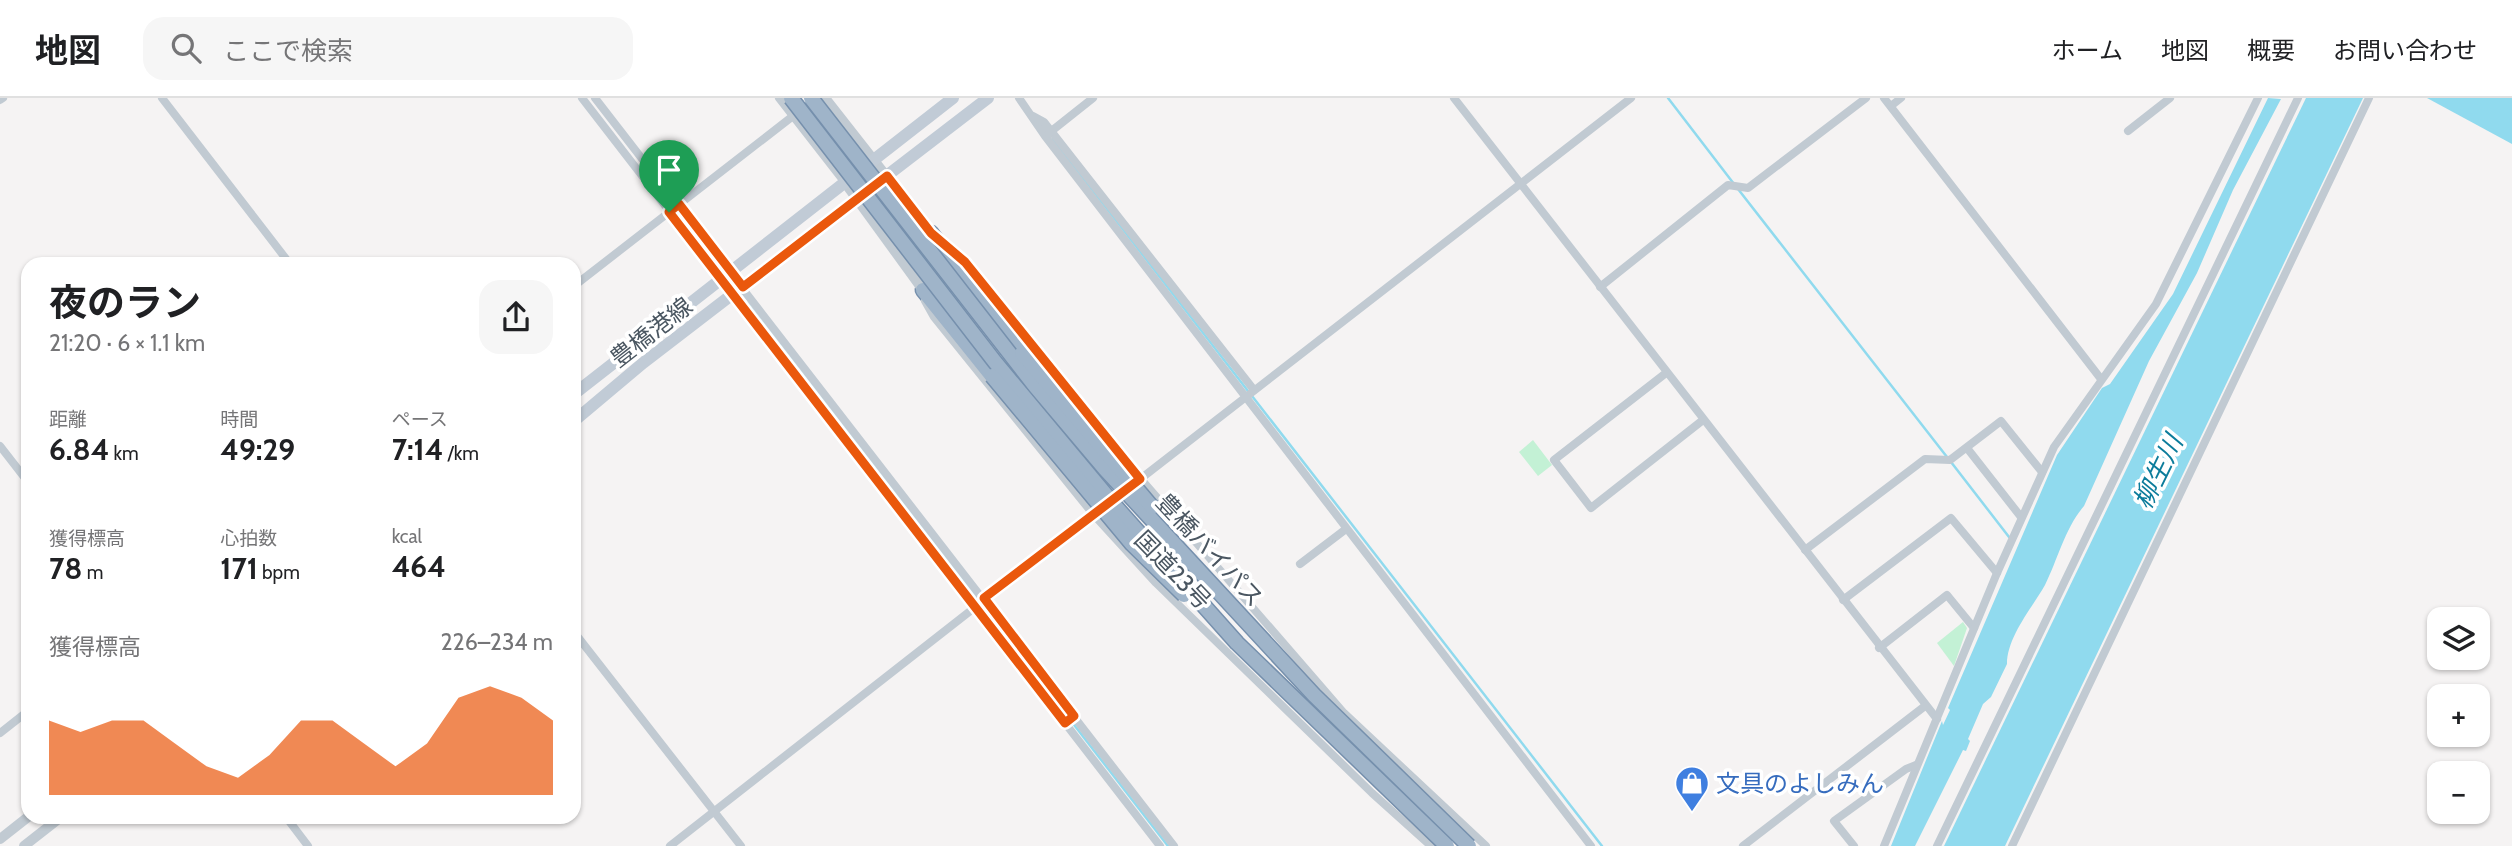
<!DOCTYPE html>
<html lang="ja">
<meta charset="utf-8">
<style>
:root{--surface:#fff;--page:#f6f6f6;--text:#202124;--muted:#757577;--line:#e0e0e0;--accent:#ea580c}
body{margin:0;font-family:Cabin,"Noto Sans JP",sans-serif;background:var(--page);color:var(--text);height:100vh;display:flex;flex-direction:column;font-size:26px;white-space:nowrap}
*{box-sizing:border-box;margin:0}
p{font-size:23px;color:var(--muted)}
.icon{flex:none;width:38px;height:38px;fill:none;stroke:currentColor;stroke-width:2;stroke-linecap:round;stroke-linejoin:round}
.map{position:relative;flex:1;overflow:hidden}
.panel{position:absolute;left:21px;top:159px;width:560px;height:567px;display:flex;flex-direction:column;background:var(--surface);border-radius:21px;box-shadow:0 2px 5px #0004}
.panel>*{flex:none}
.fabs{position:absolute;left:2427px;top:509px;display:grid;gap:14px}
.fabs a{display:grid;place-items:center;width:63px;height:63px;border-radius:14px;background:var(--surface);box-shadow:0 2px 5px #0004;font-size:35px}
.pin{position:absolute;display:grid;place-items:center;width:60px;height:60px;color:#fff;margin:-72px -30px;border-radius:50% 50% 50% 0;rotate:-45deg;box-shadow:0 0 7px #0007}
.pin .icon{rotate:45deg}
.round{display:grid;place-items:center;flex:none;width:74px;height:74px;border-radius:21px;background:var(--page)}
.headline{display:flex;align-items:center;justify-content:space-between;height:119px;padding:0 28px}
h1{font-size:38px;font-weight:700;line-height:52px}
.stats{display:grid;grid-template-columns:repeat(3,1fr);gap:10px;height:119px;padding:7px 28px}
.stats div{display:grid;align-content:center}
.stats b{font-size:30px;font-weight:700}
.stats small{font-size:19px;font-weight:400}
.stats p{font-size:19px}
.chart{height:196px;padding:14px 28px}
.chart p{display:flex;justify-content:space-between}
.chart svg{width:100%;height:126px;margin-top:7px;fill:var(--accent);opacity:.7}
header{display:flex;align-items:center;gap:42px;box-sizing:border-box;height:98px;padding:0 35px;background:var(--surface);border-bottom:2px solid var(--line)}
header strong{font-size:33px}
nav{display:flex;gap:38px;margin-inline-start:auto;font-size:24px}
.search{width:490px;height:63px;background:var(--page);display:flex;align-items:center;gap:18px;box-sizing:border-box;padding:0 24px;border-radius:21px;color:var(--muted);font-size:26px}
.map>svg:first-child{display:block}
</style>
<header>
<strong>地図</strong>
<div class="search"><svg class="icon" aria-label="search" viewBox="0 0 24 24"><circle cx="10" cy="10" r="6"/><path d="M15 15l6 6"/></svg>ここで検索</div>
<nav><a>ホーム</a><a>地図</a><a>概要</a><a>お問い合わせ</a></nav>
</header>
<div class="map">
<svg width="2512" height="748" viewBox="0 0 2512 748">
<rect width="100%" height="100%" fill="#f5f3f3"/>
<g fill="#c3f1d5">
<polygon points="1533,342 1552,367 1538,378 1519,354"/>
<polygon points="1963,524 1967,530 1954,568 1937,545"/>
</g>
<g fill="#90daee">
<path d="M2268,0L2281,1L2233,92L2197,175L2149,263L2084,408C2065,430 2058,461 2045,487C2032,510 2007,539 2007,566L1991,599L1983,606L1968,641L1970,643L1966,653L1963,652L1915,748H1891L1942,623L1943,627L1950,612L1948,610L2057,357L2102,290L2110,286L2173,196Z"/>
<polygon points="2306,0 2363,0 2005,748 1944,748"/>
<polygon points="2427,0 2512,0 2512,46"/>
</g>
<g fill="none" stroke-linecap="round" stroke-linejoin="round">
<g stroke="#90daee" stroke-width="2.5">
<polyline points="1668,0 1734,86"/>
<polyline points="1053,41 1248,293"/>
<polyline points="654,83 717,165"/>
<polyline points="1738,91 1947,359"/>
<polyline points="747,205 1168,748"/>
<polyline points="1252,298 1602,748"/>
<polyline points="1951,364 2009,439"/>
</g>
<g stroke="#7690ad" stroke-width="17">
<g id="trunk">
<polyline points="931,135 1022,255"/>
<polyline points="923,192 992,278"/>
</g>
</g>
<g stroke="#c1cad2" stroke-width="8">
<polyline points="162,0 290,166"/>
<polyline points="582,0 1160,748"/>
<polyline points="595,0 1174,748"/>
<polyline points="779,0 846,86"/>
<polyline points="1019,0 1045,38 1591,748"/>
<polyline points="1454,0 1937,621"/>
<polyline points="1884,0 2101,281"/>
<polyline points="0,2 3,0"/>
<polyline points="1891,8 1901,0"/>
<polyline points="1033,18 1044,24 1254,292"/>
<polyline points="2128,33 2170,0"/>
<polyline points="1049,35 1093,0"/>
<polyline points="942,143 965,164 1141,381 1344,615 1486,748"/>
<polyline points="574,188 793,18"/>
<polyline points="1600,189 1728,87 1748,90 1866,0"/>
<polyline points="925,203 934,219 1093,416 1156,485 1372,695 1431,748"/>
<polyline points="1666,275 1554,362 1591,410 1703,322"/>
<polyline points="0,348 28,384"/>
<polyline points="1967,350 2021,419"/>
<polyline points="1130,389 1631,0"/>
<polyline points="1805,452 1925,361 1950,362 2001,323 2042,374"/>
<polyline points="1300,466 1346,431"/>
<polyline points="1843,502 1951,420 1997,475"/>
<polyline points="574,534 741,748"/>
<polyline points="1879,550 1947,497 1974,530"/>
<polyline points="0,635 28,613"/>
<polyline points="286,719 308,748"/>
<polyline points="670,748 1103,409"/>
<polyline points="1743,748 1925,608"/>
<polyline points="1854,748 1834,723 1906,671 1916,667"/>
<polyline points="1884,748 1997,475 2054,349 2156,206 2258,0"/>
<polyline points="1937,748 2298,0"/>
<polyline points="2012,748 2369,0"/>
</g>
<g stroke="#c1cad2" stroke-width="10">
<polyline points="825,0 931,135"/>
<polyline points="846,86 923,192"/>
<polyline points="0,741 28,719"/>
<polyline points="24,748 61,719"/>
</g>
<g stroke="#c1cbd6" stroke-width="12">
<polyline points="574,296 953,0"/>
<polyline points="574,323 643,265 988,0"/>
</g>
<use href="#trunk" stroke="#9fb4c9" stroke-width="14"/>
<g stroke="#7690ad" stroke-width="17" stroke-linecap="butt">
<g id="trunk-bridge">
<polyline points="791,0 995,264 1116,409 1237,545 1447,748"/>
<polyline points="811,0 1035,288 1105,371 1314,597 1469,748"/>
<polyline points="1022,255 1152,409"/>
<polyline points="992,278 1132,446 1184,497"/>
</g>
</g>
<use href="#trunk-bridge" stroke="#9fb4c9" stroke-width="14"/>
</g>
<g fill="none" stroke-linecap="round" stroke-linejoin="round">
<g stroke="#fff" stroke-width="14">
<polygon id="route" points="887,78 931,135 965,164 1140,381 984,500 1074,618 1065,625 669,114 679,106 743,189"/>
</g>
<use href="#route" stroke="#ea580c" stroke-width="9"/>
</g>
<defs>
<g id="shop-pin" transform="scale(1.75)"><path d="M0 17L-7.5 6A9.5 9.5 0 1 1 7.5 6Z" fill="#3f7fe0" stroke="#fff"/><path d="M-5-2.5h2.3a2.7 3.5 0 0 1 5.4 0H5L5.5 6h-11ZM-1.5-2.5h3a1.5 2.3 0 0 0-3 0Z" fill="#fff"/></g>
</defs>
<g fill-rule="evenodd">
<use href="#shop-pin" x="1692" y="685"/>
</g>
<g text-anchor="middle" dominant-baseline="central" stroke-width="7" stroke-linejoin="round" paint-order="stroke">
<g font-size="24" fill="#4a5661" stroke="#fff">
<text transform="translate(651 234) rotate(-38)">豊橋港線</text>
<text transform="translate(1210 452) rotate(47)">豊橋バイパス</text>
<text transform="translate(1173 472) rotate(46)">国道23号</text>
</g>
<g font-size="24" fill="#366cbe" stroke="#fff" text-anchor="start">
<text x="1716" y="685">文具のよしみん</text>
</g>
<g font-size="26" font-style="italic" fill="#0c7c9b" stroke="#fff">
<text transform="translate(2158 374) rotate(-64)">柳生川</text>
</g>
</g>
</svg>
<div class="fabs">
<a><svg class="icon" aria-label="layers" viewBox="0 0 24 24"><path d="M12 4l9 5-9 5-9-5zM3 14l9 5 9-5"/></svg></a>
<a>+</a>
<a>−</a>
</div>
<div class="pin" style="left:669px;top:114px;background:#1e9e55"><svg class="icon" aria-label="arrive" viewBox="0 0 24 24"><path d="M6 21V4h12l-3 4 3 4H6"/></svg></div>
<section class="panel">
<div class="headline"><div><h1>夜のラン</h1><p>21:20 · 6 × 1.1 km</p></div><a class="round"><svg class="icon" aria-label="share" viewBox="0 0 24 24"><path d="M12 15V3M7 8l5-5 5 5M5 13v7h14v-7"/></svg></a></div>
<div class="stats">
<div><p>距離</p><b>6.84<small> km</small></b></div>
<div><p>時間</p><b>49:29</b></div>
<div><p>ペース</p><b>7:14<small> /km</small></b></div>
</div>
<div class="stats">
<div><p>獲得標高</p><b>78<small> m</small></b></div>
<div><p>心拍数</p><b>171<small> bpm</small></b></div>
<div><p>kcal</p><b>464</b></div>
</div>
<div class="chart"><p><span>獲得標高</span>226–234 m</p>
<svg viewBox="0 0 160 44" preserveAspectRatio="none"><path d="M0 44V18L10 22L20 18L30 18L40 26L50 34L60 38L70 30L80 18L90 18L100 26L110 34L120 26L130 10L140 6L150 10L160 18V44z"/></svg>
</div>
</section>
</div>
